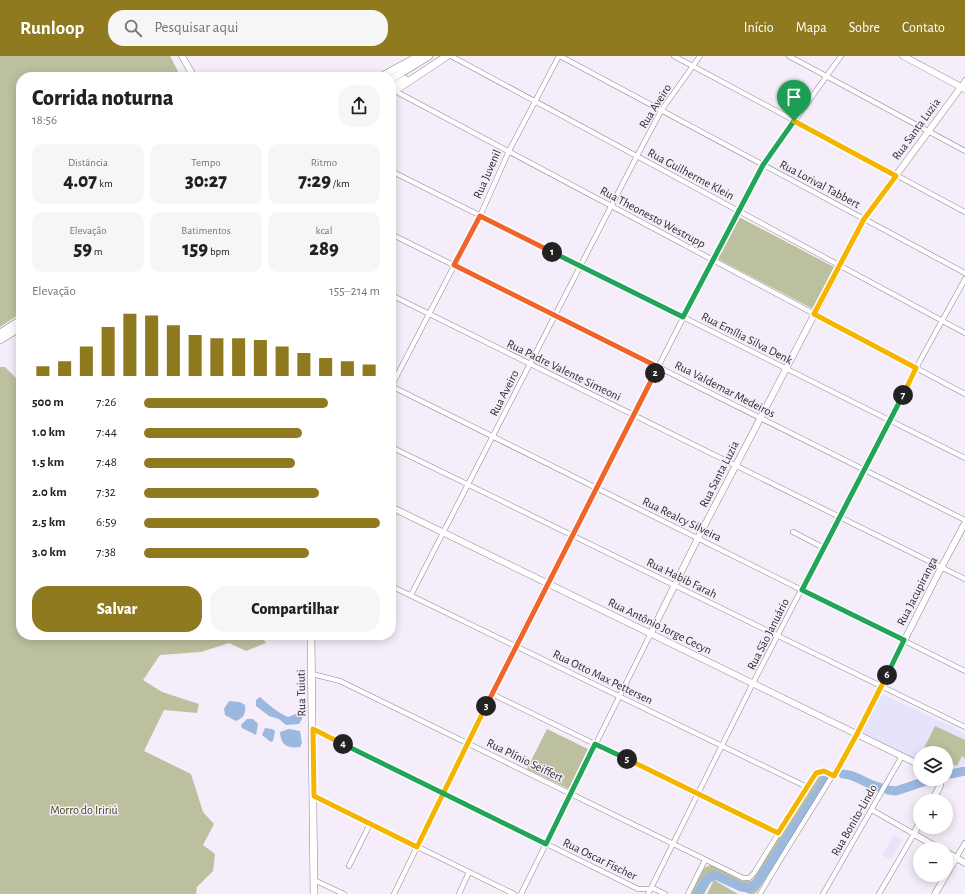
<!DOCTYPE html>
<html lang="pt">
<meta charset="utf-8">
<style>
:root{--surface:#fff;--page:#f6f6f6;--text:#202124;--muted:#757577;--accent:#907a20}
body{margin:0;font-family:"Alegreya Sans",sans-serif;background:var(--page);color:var(--text);height:100vh;display:flex;flex-direction:column;font-size:15px;white-space:nowrap}
*{box-sizing:border-box;margin:0}
p{font-size:13px;color:var(--muted)}
.icon{flex:none;width:22px;height:22px;fill:none;stroke:currentColor;stroke-width:2;stroke-linecap:round;stroke-linejoin:round}
.map{position:relative;flex:1;overflow:hidden}
.details{position:absolute;left:16px;top:16px;width:380px;height:568px;display:flex;flex-direction:column;background:var(--surface);border-radius:16px;box-shadow:0 2px 10px #0003}
.details>*{flex:none}
.fabs{position:absolute;left:913px;top:690px;display:grid;gap:8px}
.fabs a{display:grid;place-items:center;width:40px;height:40px;border-radius:50%;background:var(--surface);box-shadow:0 2px 10px #0003;font-size:20px}
.pin{position:absolute;display:grid;place-items:center;width:34px;height:34px;color:#fff;margin:-41px -17px;border-radius:50% 50% 50% 0;rotate:-45deg;box-shadow:0 0 4px #0007}
.pin .icon{rotate:45deg}
.km{position:absolute;width:20px;height:20px;margin:-10px;border-radius:50%;background:#222;color:#fff;font-size:11px;line-height:20px;text-align:center}
.round{display:grid;place-items:center;flex:none;width:42px;height:42px;border-radius:16px;background:var(--page)}
.headline{display:flex;align-items:center;justify-content:space-between;height:68px;padding:0 16px}
h1{font-size:22px;font-weight:800;line-height:30px}
.metrics{display:grid;grid-template-columns:repeat(3,1fr);gap:6px;height:68px;padding:4px 16px}
.metrics div{display:grid;align-content:center;border-radius:10px;background:var(--page);text-align:center}
.metrics b{font-size:20px;font-weight:800}
.metrics small{font-size:11px;font-weight:400}
.metrics p{font-size:11px}
.chart{height:112px;padding:8px 16px}
.chart p{display:flex;justify-content:space-between}
.chart svg{width:100%;height:72px;margin-top:4px;stroke:var(--accent);stroke-width:6}
.cta{display:flex;gap:8px;margin-top:auto;padding:8px 16px}
.cta a{flex:1;height:46px;border-radius:16px;background:var(--accent);color:#fff;font-size:16px;font-weight:800;line-height:46px;text-align:center}
.cta a+a{background:var(--page);color:var(--text)}
ul{padding:0 16px;list-style:none;font-size:13px}
li{display:grid;grid-template-columns:64px 48px 1fr;align-items:center;height:30px}
li i{height:10px;border-radius:5px;background:var(--accent)}
header{display:flex;align-items:center;gap:24px;box-sizing:border-box;height:56px;padding:0 20px;background:var(--accent);color:#fff}
header strong{font-size:19px}
nav{display:flex;gap:22px;margin-inline-start:auto;font-size:14px}
.search{width:280px;height:36px;background:var(--page);display:flex;align-items:center;gap:10px;box-sizing:border-box;padding:0 14px;border-radius:16px;color:var(--muted);font-size:15px}
.map>svg:first-child{display:block}
</style>
<header>
<strong>Runloop</strong>
<div class="search"><svg class="icon" aria-label="search" viewBox="0 0 24 24"><circle cx="10" cy="10" r="6"/><path d="M15 15l6 6"/></svg>Pesquisar aqui</div>
<nav><a>Início</a><a>Mapa</a><a>Sobre</a><a>Contato</a></nav>
</header>
<div class="map">
<svg width="965" height="838" viewBox="0 0 965 838">
<rect width="100%" height="100%" fill="#f5edf9"/>
<g fill="#e6e4fa">
<polygon points="885,639 965,677 965,708 946,715 946,697 920,697 920,706 864,678 863,675 879,642 881,640"/>
<polygon points="894,779 902,784 891,804 882,799"/>
</g>
<g fill="#bdc09f">
<polygon points="0,0 170,0 181,21 21,21 21,257 0,271"/>
<polygon points="739,161 834,211 813,253 718,203"/>
<polygon points="0,311 5,311 21,327 21,579 263,579 262,581 266,587 246,595 229,587 201,596 160,599 143,624 162,636 199,648 197,657 164,654 144,695 191,718 203,756 214,768 203,789 215,798 213,815 197,831 196,838 0,838"/>
<polygon points="935,670 965,684 965,702 962,700 957,710 946,705 946,697 935,697 924,692"/>
<polygon points="547,673 588,693 569,733 527,713"/>
<path d="M822,716L828,719V721L757,836L754,838H749L715,821L713,822L704,838H691L703,814C707,809 709,809 715,810L742,825H751L754,822L818,718Z"/>
<polygon points="714,824 738,838 707,838"/>
</g>
<g fill="#9bb8df">
<path d="M260,641C269,649 278,657 288,661L298,657L302,659V663L299,668L286,669L279,663L269,660L256,650V644Z"/>
<path d="M229,645L240,646L245,649C246,657 244,662 236,665L225,659L224,653Z"/>
<polygon points="247,663 253,663 258,668 256,679 242,672 241,669"/>
<polygon points="265,672 272,673 275,675 273,685 271,686 262,679"/>
<path d="M289,673L300,675L302,687L300,691C287,693 281,689 280,676Z"/>
</g>
<g fill="none" stroke-linecap="round" stroke-linejoin="round">
<g stroke="#9bb8df" stroke-width="9">
<path d="M843,718C858,719 865,728 879,731"/>
<polyline points="951,718 965,715"/>
<polyline points="888,734 896,735 929,724"/>
<polyline points="698,838 706,824 715,819 741,831 750,832 758,826 826,723"/>
</g>
<g stroke="#8b848f" stroke-width="5.5">
<g id="street">
<polyline points="451,0 965,277"/>
<polyline points="560,0 965,217"/>
<polyline points="674,0 965,156"/>
<polyline points="789,0 965,95"/>
<polyline points="961,31 965,24"/>
<polyline points="395,35 965,338"/>
<polyline points="391,115 965,402"/>
<polyline points="391,178 965,464"/>
<polyline points="391,239 965,523"/>
<polyline points="391,330 965,615"/>
<polyline points="391,331 480,160 509,95 559,0"/>
<polyline points="391,391 965,671"/>
<polyline points="793,476 824,492"/>
<polyline points="391,530 807,731"/>
<polyline points="411,539 637,100 661,55 700,0"/>
<polyline points="312,618 340,625 743,822 749,822 754,817 816,717 824,715 834,719"/>
<polyline points="492,638 778,777"/>
<polyline points="313,673 638,833 655,833 665,838"/>
<polyline points="314,740 514,838"/>
<polyline points="872,754 914,778 879,838"/>
<polyline points="956,802 965,787"/>
<polyline points="349,810 370,768"/>
<polyline points="314,824 344,838"/>
<polyline points="394,838 515,590 738,155 763,109 841,0"/>
<polyline points="459,838 469,816"/>
<polyline points="521,838 651,577"/>
<polyline points="648,838 753,627 916,312 965,223"/>
<polyline points="688,838 705,804"/>
<path d="M760,838C791,784 826,733 857,678"/>
<polyline points="823,838 902,700"/>
</g>
</g>
<g stroke="#8b848f" stroke-width="7">
<g id="secondary">
<polyline points="182,0 194,21"/>
<polyline points="903,0 965,33"/>
<polyline points="391,451 920,709"/>
<polyline points="651,577 698,482 864,163 961,31"/>
<polyline points="857,678 941,512 965,467"/>
<polyline points="932,745 940,730 941,723"/>
<polyline points="920,766 914,778 940,793"/>
<polyline points="946,796 965,807"/>
<polyline points="935,838 956,802"/>
</g>
</g>
<g stroke="#8b848f" stroke-width="8">
<g id="primary">
<polyline points="380,21 419,0"/>
<polyline points="391,23 429,0"/>
<polyline points="391,31 405,23"/>
<polyline points="391,37 447,0"/>
<polyline points="0,277 21,264"/>
<polyline points="0,284 21,271"/>
<polyline points="311,579 314,838"/>
</g>
</g>
<use href="#street" stroke="#fff" stroke-width="4.5"/>
<use href="#secondary" stroke="#fff" stroke-width="6"/>
<use href="#primary" stroke="#fff" stroke-width="7"/>
</g>
<g fill="none" stroke-linecap="round" stroke-linejoin="round">
<g stroke="#fff" stroke-width="8">
<polyline id="split-1" points="552,196 683,261 763,109 794,65"/>
</g>
<g stroke="#fff" stroke-width="8">
<polyline id="split-2" points="552,196 480,160 454,209 658,311 655,317"/>
</g>
<g stroke="#fff" stroke-width="8">
<polyline id="split-3" points="486,650 655,317"/>
</g>
<g stroke="#fff" stroke-width="8">
<polyline id="split-4" points="343,688 313,673 314,740 417,791 486,650"/>
</g>
<g stroke="#fff" stroke-width="8">
<polyline id="split-5" points="343,688 546,788 595,688 627,703"/>
</g>
<g stroke="#fff" stroke-width="8">
<polyline id="split-6" points="627,703 778,777 816,717 824,715 834,720 857,678 887,619"/>
</g>
<g stroke="#fff" stroke-width="8">
<polyline id="split-7" points="887,619 904,584 802,534 903,339"/>
</g>
<g stroke="#fff" stroke-width="8">
<polyline id="split-8" points="794,65 896,120 864,163 814,258 916,312 903,339"/>
</g>
<use href="#split-1" stroke="#22a559" stroke-width="5"/>
<use href="#split-2" stroke="#f0652b" stroke-width="5"/>
<use href="#split-3" stroke="#f0652b" stroke-width="5"/>
<use href="#split-4" stroke="#f5b400" stroke-width="5"/>
<use href="#split-5" stroke="#22a559" stroke-width="5"/>
<use href="#split-6" stroke="#f5b400" stroke-width="5"/>
<use href="#split-7" stroke="#22a559" stroke-width="5"/>
<use href="#split-8" stroke="#f5b400" stroke-width="5"/>
</g>
<g text-anchor="middle" dominant-baseline="central" stroke-width="3" stroke-linejoin="round" paint-order="stroke">
<g font-size="12" fill="#2f2c31" stroke="#f5edf9">
<text transform="translate(655 50) rotate(-58)">Rua Aveiro</text>
<text transform="translate(916 73) rotate(-54)">Rua Santa Luzia</text>
<text transform="translate(487 118) rotate(-66)">Rua Juvenil</text>
<text transform="translate(691 118) rotate(28)">Rua Guilherme Klein</text>
<text transform="translate(820 128) rotate(28)">Rua Lorival Tabbert</text>
<text transform="translate(653 161) rotate(28)">Rua Theonesto Westrupp</text>
<text transform="translate(747 282) rotate(27)">Rua Emília Silva Denk</text>
<text transform="translate(564 314) rotate(26)">Rua Padre Valente Simeoni</text>
<text transform="translate(725 333) rotate(27)">Rua Valdemar Medeiros</text>
<text transform="translate(504 337) rotate(-63)">Rua Aveiro</text>
<text transform="translate(719 418) rotate(-63)">Rua Santa Luzia</text>
<text transform="translate(682 463) rotate(26)">Rua Realcy Silveira</text>
<text transform="translate(682 522) rotate(26)">Rua Habib Farah</text>
<text transform="translate(917 535) rotate(-63)">Rua Jacupiranga</text>
<text transform="translate(660 570) rotate(26)">Rua Antônio Jorge Cecyn</text>
<text transform="translate(768 578) rotate(-63)">Rua São Januário</text>
<text transform="translate(603 621) rotate(26)">Rua Otto Max Pettersen</text>
<text transform="translate(301 637) rotate(-91)">Rua Tuiuti</text>
<text transform="translate(525 704) rotate(26)">Rua Plínio Seiffert</text>
<text transform="translate(854 764) rotate(-60)">Rua Bonito-Lindo</text>
<text transform="translate(600 803) rotate(26)">Rua Oscar Fischer</text>
</g>
<g font-size="12" fill="#484b13" stroke="#f5edf9">
<text x="84" y="754">Morro do Iririú</text>
</g>
</g>
</svg>
<div class="fabs">
<a><svg class="icon" aria-label="layers" viewBox="0 0 24 24"><path d="M12 4l9 5-9 5-9-5zM3 14l9 5 9-5"/></svg></a>
<a>+</a>
<a>−</a>
</div>
<div class="pin" style="left:794px;top:65px;background:#1e9e55"><svg class="icon" aria-label="arrive" viewBox="0 0 24 24"><path d="M6 21V4h12l-3 4 3 4H6"/></svg></div>
<b class="km" style="left:552px;top:196px">1</b>
<b class="km" style="left:655px;top:317px">2</b>
<b class="km" style="left:486px;top:650px">3</b>
<b class="km" style="left:343px;top:688px">4</b>
<b class="km" style="left:627px;top:703px">5</b>
<b class="km" style="left:887px;top:619px">6</b>
<b class="km" style="left:903px;top:339px">7</b>
<section class="details">
<div class="headline"><div><h1>Corrida noturna</h1><p>18:56</p></div><a class="round"><svg class="icon" aria-label="share" viewBox="0 0 24 24"><path d="M12 15V3M7 8l5-5 5 5M5 13v7h14v-7"/></svg></a></div>
<div class="metrics">
<div><p>Distância</p><b>4.07<small> km</small></b></div>
<div><p>Tempo</p><b>30:27</b></div>
<div><p>Ritmo</p><b>7:29<small> /km</small></b></div>
</div>
<div class="metrics">
<div><p>Elevação</p><b>59<small> m</small></b></div>
<div><p>Batimentos</p><b>159<small> bpm</small></b></div>
<div><p>kcal</p><b>289</b></div>
</div>
<div class="chart"><p><span>Elevação</span>155–214 m</p>
<svg viewBox="0 0 160 44" preserveAspectRatio="none"><path d="M5 44V38M15 44V35M25 44V26M35 44V14M45 44V6M55 44V7M65 44V13M75 44V19M85 44V21M95 44V21M105 44V22M115 44V26M125 44V30M135 44V33M145 44V35M155 44V37"/></svg>
</div>
<ul>
<li><b>500 m</b>7:26<i style="width:78%"></i></li>
<li><b>1.0 km</b>7:44<i style="width:67%"></i></li>
<li><b>1.5 km</b>7:48<i style="width:64%"></i></li>
<li><b>2.0 km</b>7:32<i style="width:74%"></i></li>
<li><b>2.5 km</b>6:59<i style="width:100%"></i></li>
<li><b>3.0 km</b>7:38<i style="width:70%"></i></li>
</ul>
<div class="cta"><a>Salvar</a><a>Compartilhar</a></div>
</section>
</div>
